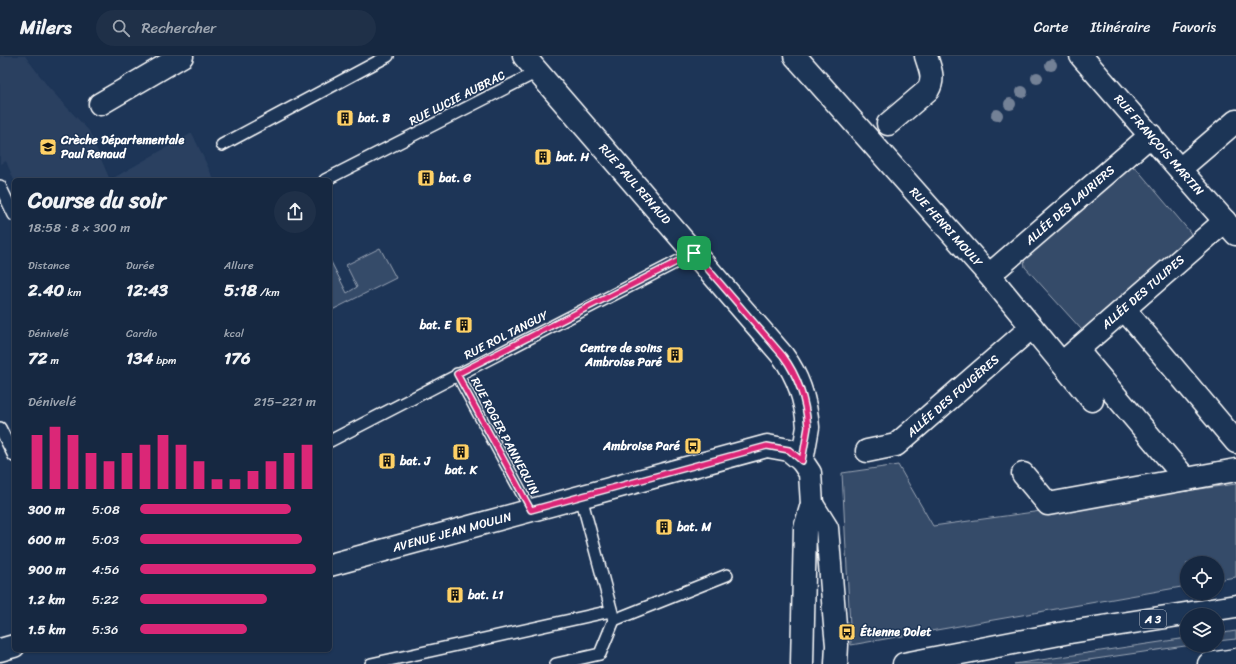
<!DOCTYPE html>
<html lang="fr">
<meta charset="utf-8">
<style>
:root{--surface:#162841;--page:#1f3048;--text:#f1f3f6;--muted:#9ea6b1;--line:#35445a;--accent:#db2777}
body{margin:0;font-family:Sriracha,sans-serif;background:var(--page);color:var(--text);height:100vh;display:flex;flex-direction:column;font-size:15px;white-space:nowrap}
*{box-sizing:border-box;margin:0}
p{font-size:13px;color:var(--muted)}
.icon{flex:none;width:22px;height:22px;fill:none;stroke:currentColor;stroke-width:2;stroke-linecap:round;stroke-linejoin:round}
.map{position:relative;flex:1;overflow:hidden}
.drawer{position:absolute;left:12px;top:122px;width:320px;height:474px;display:flex;flex-direction:column;background:var(--surface);border-radius:6px;box-shadow:0 1px 3px #0004,0 0 0 1px var(--line)}
.drawer>*{flex:none}
.buttons{position:absolute;left:1180px;top:500px;display:grid;gap:8px}
.buttons a{display:grid;place-items:center;width:44px;height:44px;border-radius:50%;background:var(--surface);box-shadow:0 1px 3px #0004,0 0 0 1px var(--line);font-size:20px}
.pin{position:absolute;display:grid;place-items:center;width:34px;height:34px;color:#fff;margin:-17px;border-radius:8px;box-shadow:0 2px 6px #0006}
.round{display:grid;place-items:center;flex:none;width:42px;height:42px;border-radius:21px;background:var(--page)}
.summary{display:flex;align-items:center;justify-content:space-between;height:68px;padding:0 16px}
h1{font-size:22px;font-weight:700;line-height:30px}
.stats{display:grid;grid-template-columns:repeat(3,1fr);gap:6px;height:68px;padding:4px 16px}
.stats div{display:grid;align-content:center}
.stats b{font-size:17px;font-weight:700}
.stats small{font-size:11px;font-weight:400}
.stats p{font-size:11px}
.chart{height:112px;padding:8px 16px}
.chart p{display:flex;justify-content:space-between}
.chart svg{width:100%;height:72px;margin-top:4px;stroke:var(--accent);stroke-width:6}
ul{padding:0 16px;list-style:none;font-size:13px}
li{display:grid;grid-template-columns:64px 48px 1fr;align-items:center;height:30px}
li i{height:10px;border-radius:5px;background:var(--accent)}
header{display:flex;align-items:center;gap:24px;box-sizing:border-box;height:56px;padding:0 20px;background:var(--surface);border-bottom:1px solid var(--line)}
header strong{font-size:19px}
nav{display:flex;gap:22px;margin-inline-start:auto;font-size:14px}
.search{width:280px;height:36px;background:var(--page);display:flex;align-items:center;gap:10px;box-sizing:border-box;padding:0 14px;border-radius:22px;color:var(--muted);font-size:15px}
.map>svg:first-child{display:block}
</style>
<header>
<strong>Milers</strong>
<div class="search"><svg class="icon" aria-label="search" viewBox="0 0 24 24"><circle cx="10" cy="10" r="6"/><path d="M15 15l6 6"/></svg>Rechercher</div>
<nav><a>Carte</a><a>Itinéraire</a><a>Favoris</a></nav>
</header>
<div class="map">
<svg width="1236" height="608" viewBox="0 0 1236 608">
<rect width="100%" height="100%" fill="#1d3557"/>
<filter id="ink" filterUnits="userSpaceOnUse"><feTurbulence type="fractalNoise" baseFrequency=".025" numOctaves="2"/><feDisplacementMap in="SourceGraphic" scale="8" xChannelSelector="R" yChannelSelector="G"/><feConvolveMatrix kernelMatrix="1 2 1 2 8 2 1 2 1" color-interpolation-filters="sRGB"/></filter>
<g filter="url(#ink)">
<polygon fill="#2a4161" points="0,0 25,0 49,32 89,75 110,124 192,77 214,124 14,124 6,105 1,108 0,106"/>
<g fill="#364b69" stroke="#9aa5b4">
<polygon points="1128,111 1136,112 1190,176 1191,180 1084,275 1081,273 1025,211 1024,204 1027,199"/>
<polygon points="380,192 396,222 330,255 330,204 347,237 357,231 346,209"/>
<polygon points="898,409 933,470 1236,428 1236,521 1217,524 1217,507 1187,507 1187,530 851,589 842,417"/>
<polygon points="1236,575 1236,583 1217,585 1217,578"/>
<polygon points="1187,582 1187,589 1192,589 1061,608 1014,608"/>
</g>
<g fill="none" stroke-linecap="round" stroke-linejoin="round">
<g stroke="#fff" stroke-width="14">
<g id="lane">
<polyline points="222,89 388,0"/>
<polyline points="325,124 537,16"/>
<polyline points="0,130 14,159"/>
<polyline points="457,318 531,454"/>
<polyline points="0,372 14,400"/>
<polyline points="330,385 694,197"/>
<polyline points="614,564 727,519"/>
<polyline points="371,608 611,555"/>
<polyline points="556,608 600,598 614,564 581,441"/>
</g>
</g>
<g stroke="#fff" stroke-width="25">
<g id="street">
<path d="M524,0L783,300C798,320 806,346 808,371L802,405L810,417L812,448L805,472L802,608"/>
<polyline points="795,0 989,219 1092,344"/>
<polyline points="1081,0 1236,178"/>
<polyline points="100,48 182,0"/>
<path d="M888,68L928,34C935,22 930,13 926,0"/>
<polyline points="1180,113 1236,65"/>
<polyline points="989,219 1151,79"/>
<polyline points="1124,253 1236,386"/>
<polyline points="1077,294 1186,423"/>
<polyline points="1062,307 1225,165"/>
<polyline points="867,395 896,389 1032,271"/>
<polyline points="1023,418 1048,448 1236,414"/>
<polyline points="812,448 827,472 835,569 837,589 836,608"/>
</g>
</g>
<g stroke="#fff" stroke-width="25">
<g id="secondary">
<polyline points="330,509 767,390 789,394 802,405"/>
<polyline points="0,594 14,590"/>
</g>
</g>
<g stroke="#fff" stroke-width="25">
<g id="highway">
<polyline points="904,608 1070,576 1236,550"/>
<polyline points="1209,608 1236,604"/>
</g>
</g>
<use href="#lane" stroke="#1d3557" stroke-width="11"/>
<use href="#street" stroke="#1d3557" stroke-width="22"/>
<use href="#secondary" stroke="#1d3557" stroke-width="22"/>
<use href="#highway" stroke="#1d3557" stroke-width="22"/>
</g>
<g fill="#738196">
<circle cx="1051" cy="9" r="6"/>
<circle cx="1037" cy="22" r="6"/>
<circle cx="1022" cy="36" r="6"/>
<circle cx="1010" cy="48" r="6"/>
<circle cx="997" cy="59" r="6"/>
</g>
</g>
<g fill="none" stroke-linecap="round" stroke-linejoin="round" filter="url(#ink)">
<g stroke="#fff" stroke-width="8">
<path id="route" d="M694,197L783,300C798,320 806,346 808,371L802,405L789,394L767,390L531,454L457,318Z"/>
</g>
<use href="#route" stroke="#db2777" stroke-width="5"/>
</g>
<defs>
<g id="building-square" transform="scale(0.9)"><rect x="-9" y="-9" width="18" height="18" rx="4" fill="#ffd166" stroke="#1d3557"/><path d="M-4-6H4V6H1V3H-1V6H-4ZM-2.5-4.3h1.7v1.8h-1.7ZM.8-4.3h1.7v1.8H.8ZM-2.5-1h1.7V.8h-1.7ZM.8-1h1.7V.8H.8Z" fill="#111"/></g>
<g id="school-square" transform="scale(0.9)"><rect x="-9" y="-9" width="18" height="18" rx="4" fill="#ffd166" stroke="#1d3557"/><path d="M0-5L7-2L0 1L-7-2ZM-4 1L0 2.5L4 1V4Q0 6-4 4Z" fill="#111"/></g>
<g id="bus-square" transform="scale(0.9)"><rect x="-9" y="-9" width="18" height="18" rx="4" fill="#ffd166" stroke="#1d3557"/><path d="M-5-6H5V4H4V6H2V4H-2V6H-4V4H-5ZM-3.5-4V0h7V-4ZM-3.5 1.2v1.5H-2V1.2ZM2 1.2v1.5H3.5V1.2Z" fill="#111"/></g>
</defs>
<g fill-rule="evenodd">
<use href="#building-square" x="345" y="62"/>
<use href="#school-square" x="48" y="91"/>
<use href="#building-square" x="543" y="101"/>
<use href="#building-square" x="426" y="122"/>
<use href="#building-square" x="464" y="269"/>
<use href="#building-square" x="675" y="299"/>
<use href="#bus-square" x="693" y="390"/>
<use href="#building-square" x="461" y="396"/>
<use href="#building-square" x="387" y="405"/>
<use href="#building-square" x="664" y="471"/>
<use href="#building-square" x="455" y="539"/>
<use href="#bus-square" x="847" y="576"/>
</g>
<g text-anchor="middle" dominant-baseline="central" stroke-width="3" stroke-linejoin="round" paint-order="stroke">
<rect fill="#1d3557" stroke="#bbc2cd" stroke-width="1" x="1140" y="554" width="26" height="18" rx="3"/>
<g font-size="11" font-weight="bold" fill="#fff">
<text x="1153" y="563">A 3</text>
</g>
<g font-size="12" fill="#fff" stroke="#1d3557">
<text transform="translate(457 42) rotate(-27)">RUE LUCIE AUBRAC</text>
<text transform="translate(1159 89) rotate(49)">RUE FRANÇOIS MARTIN</text>
<text transform="translate(635 128) rotate(49)">RUE PAUL RENAUD</text>
<text transform="translate(1070 149) rotate(-41)">ALLÉE DES LAURIERS</text>
<text transform="translate(946 171) rotate(48)">RUE HENRI MOULY</text>
<text transform="translate(1143 236) rotate(-41)">ALLÉE DES TULIPES</text>
<text transform="translate(506 279) rotate(-27)">RUE ROL TANGUY</text>
<text transform="translate(953 340) rotate(-41)">ALLÉE DES FOUGÈRES</text>
<text transform="translate(505 380) rotate(62)">RUE ROGER PANNEQUIN</text>
<text transform="translate(452 476) rotate(-15)">AVENUE JEAN MOULIN</text>
</g>
<g font-size="12" font-weight="bold" fill="#fff" stroke="#1d3557" text-anchor="start">
<text x="358" y="62">bat. B</text>
<text x="61" y="84">Crèche Départementale<tspan x="61" dy="14">Paul Renaud</tspan></text>
<text x="556" y="101">bat. H</text>
<text x="439" y="122">bat. G</text>
<text x="451" y="269" text-anchor="end">bat. E</text>
<text x="662" y="292" text-anchor="end">Centre de soins<tspan x="662" dy="14">Ambroise Paré</tspan></text>
<text x="680" y="390" text-anchor="end">Ambroise Paré</text>
<text x="400" y="405">bat. J</text>
<text x="461" y="414" text-anchor="middle">bat. K</text>
<text x="677" y="471">bat. M</text>
<text x="468" y="539">bat. L1</text>
<text x="860" y="576">Étienne Dolet</text>
</g>
</g>
</svg>
<div class="buttons">
<a><svg class="icon" aria-label="locate" viewBox="0 0 24 24"><circle cx="12" cy="12" r="6"/><path d="M12 2v4M12 18v4M2 12h4M18 12h4"/></svg></a>
<a><svg class="icon" aria-label="layers" viewBox="0 0 24 24"><path d="M12 4l9 5-9 5-9-5zM3 14l9 5 9-5"/></svg></a>
</div>
<div class="pin" style="left:694px;top:197px;background:#1e9e55"><svg class="icon" aria-label="arrive" viewBox="0 0 24 24"><path d="M6 21V4h12l-3 4 3 4H6"/></svg></div>
<section class="drawer">
<div class="summary"><div><h1>Course du soir</h1><p>18:58 · 8 × 300 m</p></div><a class="round"><svg class="icon" aria-label="share" viewBox="0 0 24 24"><path d="M12 15V3M7 8l5-5 5 5M5 13v7h14v-7"/></svg></a></div>
<div class="stats">
<div><p>Distance</p><b>2.40<small> km</small></b></div>
<div><p>Durée</p><b>12:43</b></div>
<div><p>Allure</p><b>5:18<small> /km</small></b></div>
</div>
<div class="stats">
<div><p>Dénivelé</p><b>72<small> m</small></b></div>
<div><p>Cardio</p><b>134<small> bpm</small></b></div>
<div><p>kcal</p><b>176</b></div>
</div>
<div class="chart"><p><span>Dénivelé</span>215–221 m</p>
<svg viewBox="0 0 160 44" preserveAspectRatio="none"><path d="M5 44V11M15 44V6M25 44V11M35 44V22M45 44V27M55 44V22M65 44V17M75 44V11M85 44V17M95 44V27M105 44V38M115 44V38M125 44V33M135 44V27M145 44V22M155 44V17"/></svg>
</div>
<ul>
<li><b>300 m</b>5:08<i style="width:86%"></i></li>
<li><b>600 m</b>5:03<i style="width:92%"></i></li>
<li><b>900 m</b>4:56<i style="width:100%"></i></li>
<li><b>1.2 km</b>5:22<i style="width:72%"></i></li>
<li><b>1.5 km</b>5:36<i style="width:61%"></i></li>
</ul>
</section>
</div>
